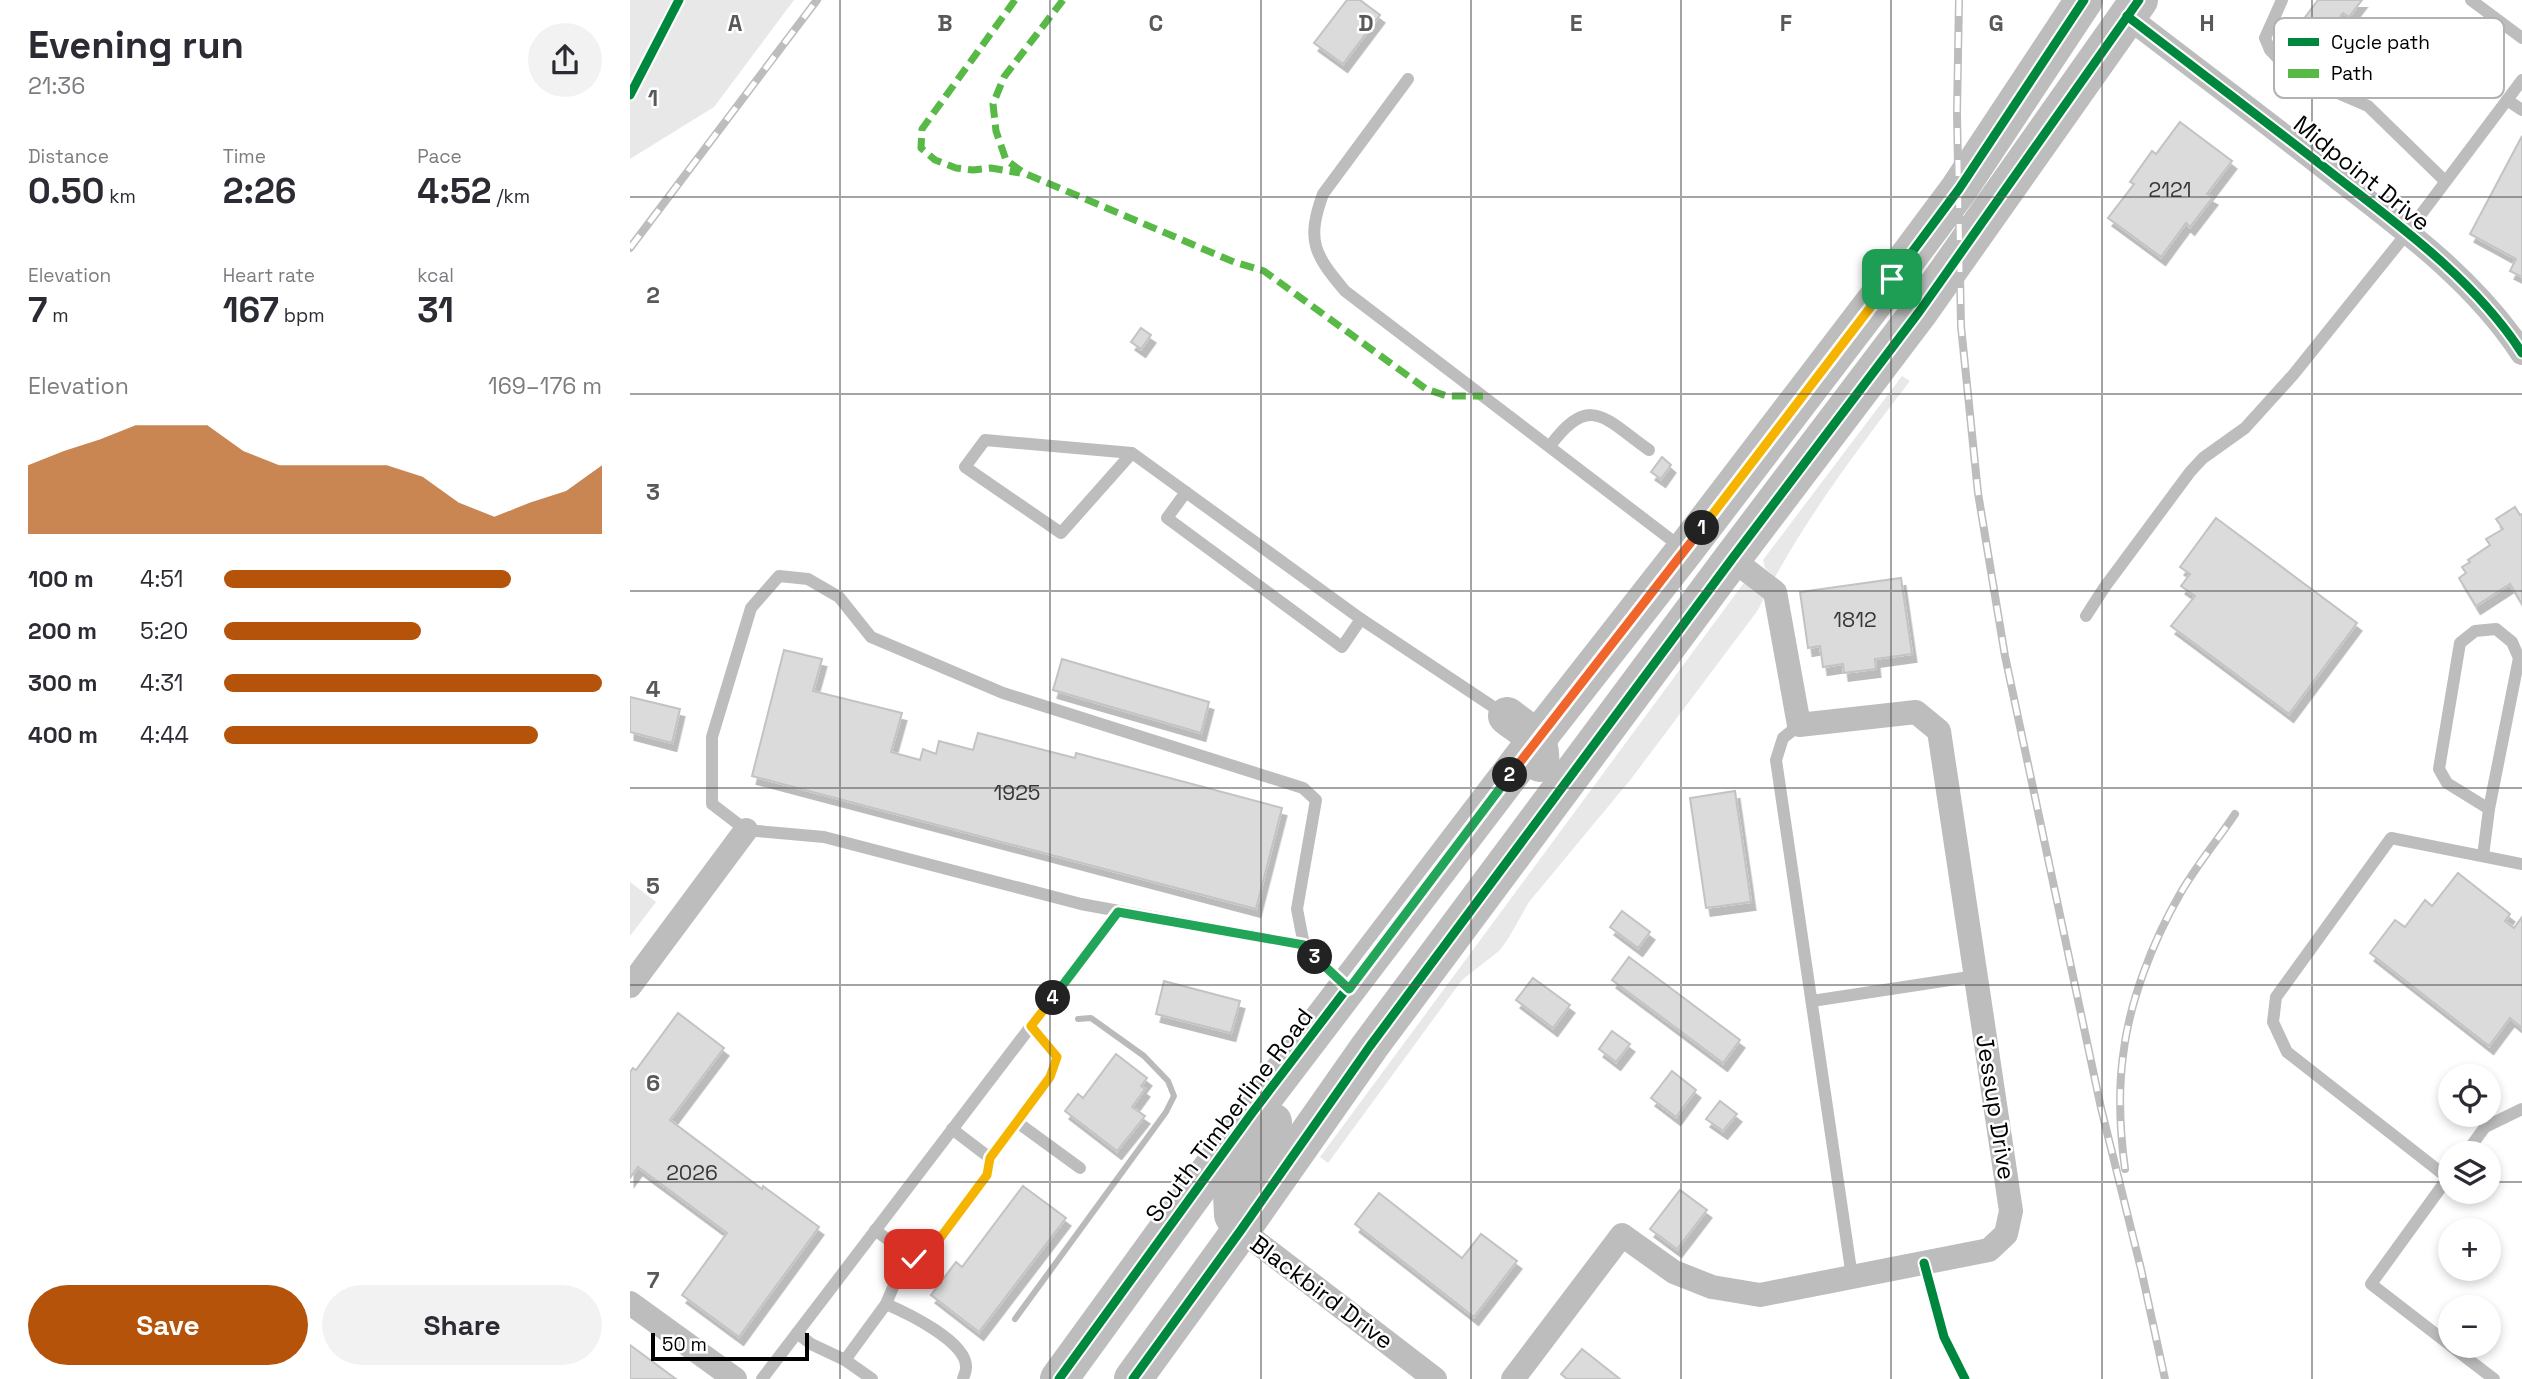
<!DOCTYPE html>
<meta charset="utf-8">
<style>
:root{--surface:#fff;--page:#f2f2f3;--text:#2b2b33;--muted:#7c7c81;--accent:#b45309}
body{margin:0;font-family:"Space Grotesk",sans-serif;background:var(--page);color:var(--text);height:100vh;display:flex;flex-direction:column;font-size:26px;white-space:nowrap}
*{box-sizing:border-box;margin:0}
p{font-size:23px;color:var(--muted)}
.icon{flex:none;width:38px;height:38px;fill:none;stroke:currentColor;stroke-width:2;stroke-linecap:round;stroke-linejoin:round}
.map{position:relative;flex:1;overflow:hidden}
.details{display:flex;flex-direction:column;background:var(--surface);width:630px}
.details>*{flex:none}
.tools{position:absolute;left:1808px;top:1064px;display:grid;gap:14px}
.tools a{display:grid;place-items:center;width:63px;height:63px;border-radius:50%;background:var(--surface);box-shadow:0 4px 10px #0003;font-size:35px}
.scale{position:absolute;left:21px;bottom:18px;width:158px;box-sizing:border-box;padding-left:7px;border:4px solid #000;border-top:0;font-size:19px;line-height:24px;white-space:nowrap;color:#000;-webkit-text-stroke:5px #fff;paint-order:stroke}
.pin{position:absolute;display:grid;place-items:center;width:60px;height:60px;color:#fff;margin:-30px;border-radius:14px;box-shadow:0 4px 10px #0006}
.km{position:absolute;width:35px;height:35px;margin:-18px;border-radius:50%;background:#222;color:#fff;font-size:19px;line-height:35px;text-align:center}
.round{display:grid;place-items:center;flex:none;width:74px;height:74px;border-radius:37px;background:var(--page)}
.overview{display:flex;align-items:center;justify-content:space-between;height:119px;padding:0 28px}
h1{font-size:38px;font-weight:800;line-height:52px}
.figures{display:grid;grid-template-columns:repeat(3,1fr);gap:10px;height:119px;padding:7px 28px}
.figures div{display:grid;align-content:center}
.figures b{font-size:35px;font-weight:800}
.figures small{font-size:19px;font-weight:400}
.figures p{font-size:19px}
.chart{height:196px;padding:14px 28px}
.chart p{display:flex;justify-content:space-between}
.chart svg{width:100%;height:126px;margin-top:7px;fill:var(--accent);opacity:.7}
.action{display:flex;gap:14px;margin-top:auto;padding:14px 28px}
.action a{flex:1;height:80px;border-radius:42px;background:var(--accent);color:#fff;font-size:28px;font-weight:800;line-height:80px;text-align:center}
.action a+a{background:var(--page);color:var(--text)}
ul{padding:0 28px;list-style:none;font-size:23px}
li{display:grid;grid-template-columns:112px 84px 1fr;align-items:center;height:52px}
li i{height:18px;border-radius:9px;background:var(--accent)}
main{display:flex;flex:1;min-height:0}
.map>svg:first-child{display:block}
</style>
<main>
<section class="details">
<div class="overview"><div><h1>Evening run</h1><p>21:36</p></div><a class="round"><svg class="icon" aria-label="share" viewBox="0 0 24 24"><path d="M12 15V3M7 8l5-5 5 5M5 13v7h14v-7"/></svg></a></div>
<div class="figures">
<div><p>Distance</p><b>0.50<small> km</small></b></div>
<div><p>Time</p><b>2:26</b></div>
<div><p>Pace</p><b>4:52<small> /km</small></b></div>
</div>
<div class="figures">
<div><p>Elevation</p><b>7<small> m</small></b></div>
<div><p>Heart rate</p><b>167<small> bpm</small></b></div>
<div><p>kcal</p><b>31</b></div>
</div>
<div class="chart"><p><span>Elevation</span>169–176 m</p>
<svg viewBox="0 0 160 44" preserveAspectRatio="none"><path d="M0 44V20L10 15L20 11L30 6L40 6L50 6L60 15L70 20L80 20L90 20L100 20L110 24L120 33L130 38L140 33L150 29L160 20V44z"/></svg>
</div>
<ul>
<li><b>100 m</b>4:51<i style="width:76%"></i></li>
<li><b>200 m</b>5:20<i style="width:52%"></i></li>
<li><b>300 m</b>4:31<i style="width:100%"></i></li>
<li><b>400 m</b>4:44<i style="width:83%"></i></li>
</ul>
<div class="action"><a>Save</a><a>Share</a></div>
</section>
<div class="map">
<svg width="1892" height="1379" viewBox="0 0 1892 1379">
<defs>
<filter id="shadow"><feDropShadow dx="4.5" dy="8" stdDeviation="0" flood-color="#0004"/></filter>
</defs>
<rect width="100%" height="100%" fill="#fff"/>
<g fill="#e8e8e8">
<polygon points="0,0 164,0 84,107 0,159"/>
<path d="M1272,376L1280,381C1231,445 1184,507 1145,577L1135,568L1133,560Z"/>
<polygon points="1119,583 1136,594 1128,610 1001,779 899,902 878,939 869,951 832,980 698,1163 690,1157 1113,584"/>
<polygon points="0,882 26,902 0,936"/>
</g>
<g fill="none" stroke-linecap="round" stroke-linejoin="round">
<polyline stroke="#bababa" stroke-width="6" points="385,1319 536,1112 544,1096 538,1081 514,1056 461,1018 448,1019"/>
</g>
<g fill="#dbdbdb" stroke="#c3c3c3" stroke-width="2" filter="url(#shadow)">
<polygon points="717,0 730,0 750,15 713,64 684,43"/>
<polygon points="1688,0 1732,0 1719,17 1713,13 1677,62 1654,45"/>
<polygon points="1550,122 1602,161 1577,194 1583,197 1560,227 1556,223 1531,257 1478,218 1504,184 1500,182 1522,151 1526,154"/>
<polygon points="1892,136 1892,277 1880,271 1886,259 1840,234"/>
<polygon points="511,328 521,335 511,349 501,342"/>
<polygon points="1032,457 1041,465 1031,479 1021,472"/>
<polygon points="1885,507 1890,515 1892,514 1892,604 1880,584 1846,606 1829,578 1836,573 1832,567 1840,562 1838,560 1860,545 1856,539 1873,529 1866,519"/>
<polygon points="1586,518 1727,623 1659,714 1541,626 1565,596 1551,586 1560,574 1550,567"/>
<polygon points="1271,578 1282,654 1245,659 1246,669 1214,673 1213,664 1193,667 1190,646 1178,648 1170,592"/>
<polygon points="154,650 192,659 183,691 272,713 261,752 290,760 293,749 306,754 309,741 343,750 348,733 445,758 446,753 652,808 626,909 122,776"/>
<polygon points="432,659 579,702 571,733 423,690"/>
<polygon points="0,697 50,709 42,743 0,732"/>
<polygon points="1105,791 1121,902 1076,908 1060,798"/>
<polygon points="1828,873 1880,914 1875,921 1884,928 1892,917 1892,1028 1880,1018 1859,1046 1740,953 1765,920 1775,927 1795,900 1802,906"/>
<polygon points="992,911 1020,932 1008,948 980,927"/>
<polygon points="999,957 1110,1040 1093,1063 982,980"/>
<polygon points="903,978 940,1005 923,1028 886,1000"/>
<polygon points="534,981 610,1001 601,1033 526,1014"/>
<polygon points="48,1013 94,1048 40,1120 132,1189 133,1186 189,1227 109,1337 52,1295 97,1233 8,1167 0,1178 0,1072 3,1068 6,1070"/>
<polygon points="982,1031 1000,1044 986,1062 969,1049"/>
<polygon points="486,1054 517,1078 511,1086 515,1089 502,1107 515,1116 487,1151 435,1111 448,1094 453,1098"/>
<polygon points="1042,1071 1066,1090 1046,1117 1021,1098"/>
<polygon points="1090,1101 1107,1114 1093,1131 1076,1119"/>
<polygon points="393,1186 436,1218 349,1332 301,1295 326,1262 332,1267"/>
<polygon points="1050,1190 1077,1210 1047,1249 1020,1229"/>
<polygon points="749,1193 832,1258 851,1234 887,1261 844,1317 725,1224"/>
<polygon points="0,1345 46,1379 0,1379"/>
<polygon points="952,1349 990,1379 937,1379 931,1374"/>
</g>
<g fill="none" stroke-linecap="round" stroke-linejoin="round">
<g stroke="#bdbdbd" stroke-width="12">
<polyline points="1652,0 1635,38 1640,50 1654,65 1675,79 1738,106 1815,181"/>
<polyline points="1841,0 1892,38"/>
<path d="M778,79L693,194C676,241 684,254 715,291L1052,548"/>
<polyline points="1877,100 1892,110"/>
<path d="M920,446C960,392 975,419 1019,450"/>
<polyline points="502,453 431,533 335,467 355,440 502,453 731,619 874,714"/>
<polyline points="556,492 537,518 712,647 731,619"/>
<polyline points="1456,616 1474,588 1560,472 1573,458 1615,428 1663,375 1777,233 1892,80"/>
<polyline points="1169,725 1153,738 1146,760 1222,1277"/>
<polyline points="1853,856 1859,809 1889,658 1882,642 1866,629 1845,631 1830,643 1809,769 1817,783 1859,809"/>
<polyline points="674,945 451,904 194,837 116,830 82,804 82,737 121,608 149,576 178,579 209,597 241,637 373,693 673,788 686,800 667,909 674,945 716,986"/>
<polyline points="1182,1001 1346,976"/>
<polyline points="387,1122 450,1168"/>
<polyline points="1836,1153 1855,1127 1892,1109"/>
<polyline points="360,1158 420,1077 427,1057 401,1026"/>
<polyline points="1820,1175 1741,1284 1820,1345"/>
<polyline points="1818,1178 1657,1052 1643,1022 1646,997 1761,838 1892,864"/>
<polyline points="245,1230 284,1259 302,1249 357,1175 360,1158 322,1129"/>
<path d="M256,1304C277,1313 338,1342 336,1368C336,1372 334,1375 333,1379"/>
<polyline points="167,1333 181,1344 215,1360 256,1304 264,1285 284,1259"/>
<polyline points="1821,1346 1864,1379"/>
<polyline points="215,1360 242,1379"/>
<polyline points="132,1379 488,912"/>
</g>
<g stroke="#bdbdbd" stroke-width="24">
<path d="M1497,16C1567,70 1638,123 1708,178C1774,229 1846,282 1892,353"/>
<polyline points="0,986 116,830"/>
<polyline points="611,1230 805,1379"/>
<polyline points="0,1303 105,1379"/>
<polyline points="883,1379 992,1235 1044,1272 1082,1287 1130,1295 1359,1250 1376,1234 1381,1211 1309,731 1286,712 1169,725 1145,592 1102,559"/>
</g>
<g stroke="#bdbdbd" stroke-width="38">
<path d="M877,716C896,731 913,737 910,763"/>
<polyline points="611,1230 603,1215 602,1194 643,1122"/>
<polyline points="429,1379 622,1113 907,739 1055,550 1262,279 1329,189 1454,0"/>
<polyline points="503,1379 611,1230 740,1046 1102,559 1289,312 1509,0"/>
</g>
<g stroke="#bdbdbd" stroke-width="8">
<g id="rail">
<polyline points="1329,0 1327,113 1331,326 1348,493 1375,656 1471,1108 1511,1269 1535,1379"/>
<polyline points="0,248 187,0"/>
<path d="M1495,1169C1490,1132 1488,1093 1493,1056C1499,1002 1523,941 1550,894C1566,866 1587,841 1605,814"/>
</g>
</g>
<use href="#rail" stroke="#fff" stroke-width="5" stroke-dasharray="16" stroke-linecap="butt"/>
<g stroke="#58b947" stroke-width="7" stroke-dasharray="14 7" stroke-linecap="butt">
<polyline points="385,0 292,129 291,148 305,160 326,168 343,170 361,168 390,173"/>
<polyline points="433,0 374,77 363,104 366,131 376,160 394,173 604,262 634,271 796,389 817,396 853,396"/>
</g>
<g stroke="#fff" stroke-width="13">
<g id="cycleway">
<path d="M1497,16C1567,70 1638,123 1708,178C1774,229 1846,282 1892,353"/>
<polyline points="0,95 49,0"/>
<polyline points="1294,1263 1314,1337 1335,1379"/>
<polyline points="429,1379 622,1113 907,739 1055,550 1262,279 1329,189 1454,0"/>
<polyline points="503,1379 611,1230 740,1046 1102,559 1289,312 1509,0"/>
</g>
</g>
<use href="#cycleway" stroke="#00873e" stroke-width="9"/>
</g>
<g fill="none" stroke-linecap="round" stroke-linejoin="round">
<g stroke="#fff" stroke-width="14">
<polyline id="split-1" points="1072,528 1262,279"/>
</g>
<g stroke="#fff" stroke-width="14">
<polyline id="split-2" points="880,775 1072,528"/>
</g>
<g stroke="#fff" stroke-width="14">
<polyline id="split-3" points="685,957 719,989 880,775"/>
</g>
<g stroke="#fff" stroke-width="14">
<polyline id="split-4" points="423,998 488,912 674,945 685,957"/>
</g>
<g stroke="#fff" stroke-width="14">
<polyline id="split-5" points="284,1259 302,1249 357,1175 360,1158 420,1077 427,1057 401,1026 423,998"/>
</g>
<use href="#split-1" stroke="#f5b400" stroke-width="9"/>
<use href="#split-2" stroke="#f0652b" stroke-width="9"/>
<use href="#split-3" stroke="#22a559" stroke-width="9"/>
<use href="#split-4" stroke="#22a559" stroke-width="9"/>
<use href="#split-5" stroke="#f5b400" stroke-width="9"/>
</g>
<path fill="none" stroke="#595959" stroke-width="2" stroke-opacity="0.55" d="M210,0V1379M420,0V1379M631,0V1379M841,0V1379M1051,0V1379M1261,0V1379M1472,0V1379M1682,0V1379M0,197H1892M0,394H1892M0,591H1892M0,788H1892M0,985H1892M0,1182H1820M1858,1182H1892"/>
<g text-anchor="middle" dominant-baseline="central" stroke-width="5" stroke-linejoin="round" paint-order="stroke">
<g font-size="21" fill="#373737">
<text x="1540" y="189">2121</text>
<text x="1225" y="619">1812</text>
<text x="387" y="792">1925</text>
<text x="62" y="1172">2026</text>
</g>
<g font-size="24" fill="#000" stroke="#fff">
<text transform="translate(1732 173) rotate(39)">Midpoint Drive</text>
<text transform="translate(1366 1107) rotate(81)">Jessup Drive</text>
<text transform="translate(599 1115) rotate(-53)">South Timberline Road</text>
<text transform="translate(692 1292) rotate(37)">Blackbird Drive</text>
</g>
</g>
<rect x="1644" y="18" width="230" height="80" rx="10" fill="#fff" stroke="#b2b2b2" stroke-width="2"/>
<rect x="1658" y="38" width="31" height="8" fill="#00873e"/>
<rect x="1658" y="69" width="31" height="9" fill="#58b947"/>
<g font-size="19" fill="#000">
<text x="1701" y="49">Cycle path</text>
<text x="1701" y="80">Path</text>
</g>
<g font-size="23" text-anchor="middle" font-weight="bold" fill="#595959" stroke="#fff" stroke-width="5" stroke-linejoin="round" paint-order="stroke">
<text x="105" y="31">A</text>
<text x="315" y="31">B</text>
<text x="526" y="31">C</text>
<text x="736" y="31">D</text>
<text x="946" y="31">E</text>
<text x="1156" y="31">F</text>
<text x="1366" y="31">G</text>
<text x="1577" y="31">H</text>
<text x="23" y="106">1</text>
<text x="23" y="303">2</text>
<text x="23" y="500">3</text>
<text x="23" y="697">4</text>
<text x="23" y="894">5</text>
<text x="23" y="1091">6</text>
<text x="23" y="1288">7</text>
</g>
</svg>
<div class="tools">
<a><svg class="icon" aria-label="locate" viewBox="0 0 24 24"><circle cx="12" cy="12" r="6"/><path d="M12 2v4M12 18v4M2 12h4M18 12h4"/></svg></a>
<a><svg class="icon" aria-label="layers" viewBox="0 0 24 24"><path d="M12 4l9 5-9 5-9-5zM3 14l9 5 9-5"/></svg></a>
<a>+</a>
<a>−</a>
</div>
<div class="scale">50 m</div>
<div class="pin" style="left:1262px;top:279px;background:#1e9e55"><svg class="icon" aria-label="arrive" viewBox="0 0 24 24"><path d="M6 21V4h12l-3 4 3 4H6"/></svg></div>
<div class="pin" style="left:284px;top:1259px;background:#d93025"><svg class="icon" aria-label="check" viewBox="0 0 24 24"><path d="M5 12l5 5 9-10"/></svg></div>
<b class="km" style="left:1072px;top:528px">1</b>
<b class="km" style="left:880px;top:775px">2</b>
<b class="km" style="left:685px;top:957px">3</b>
<b class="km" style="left:423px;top:998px">4</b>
</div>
</main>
